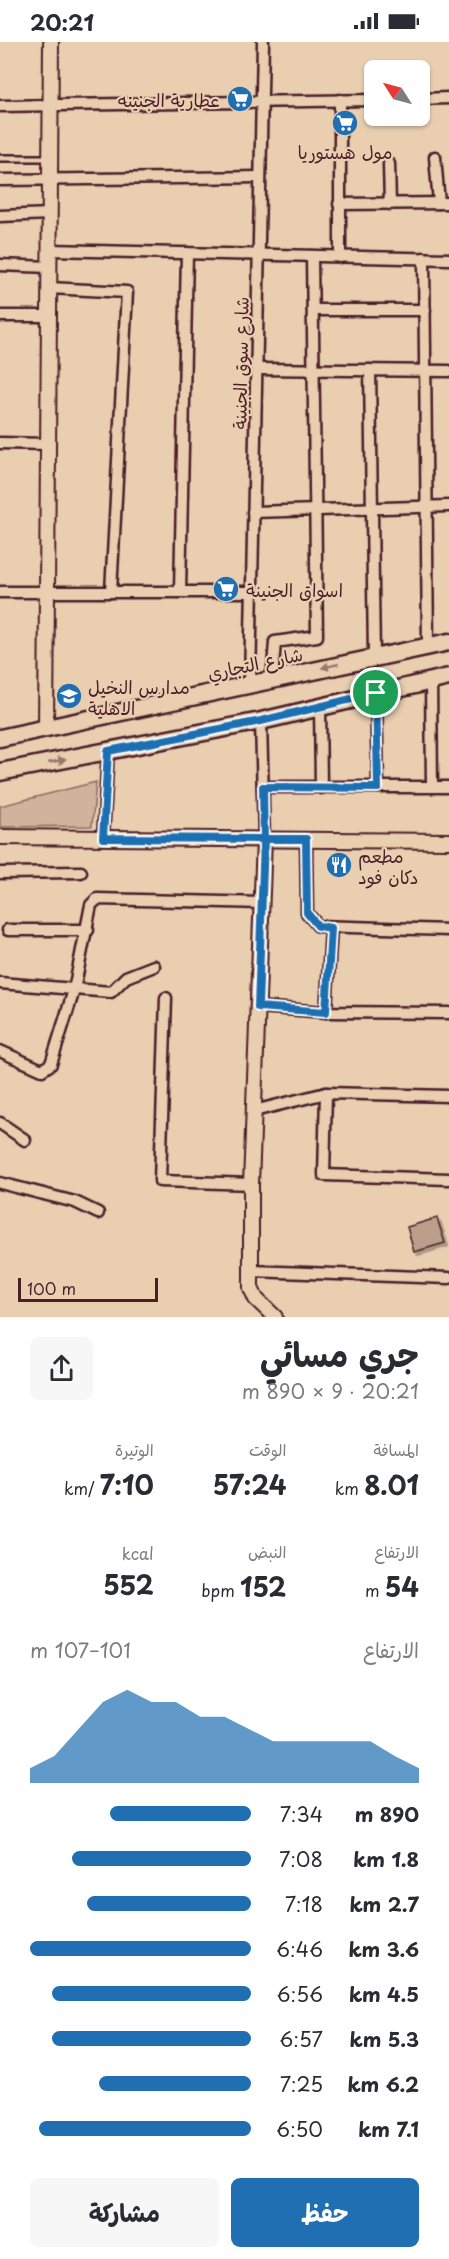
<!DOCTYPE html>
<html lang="ar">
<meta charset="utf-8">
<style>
:root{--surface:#fff;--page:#f7f7f7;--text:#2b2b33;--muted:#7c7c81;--accent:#1f6fb2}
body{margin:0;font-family:"Playpen Sans","Playpen Sans Arabic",sans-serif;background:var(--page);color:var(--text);direction:rtl;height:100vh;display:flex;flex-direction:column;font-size:22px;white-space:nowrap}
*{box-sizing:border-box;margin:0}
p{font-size:20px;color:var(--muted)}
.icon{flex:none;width:33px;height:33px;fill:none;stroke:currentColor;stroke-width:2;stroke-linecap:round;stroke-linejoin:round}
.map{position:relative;height:1275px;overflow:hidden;direction:ltr}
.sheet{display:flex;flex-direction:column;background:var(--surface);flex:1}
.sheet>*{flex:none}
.needle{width:39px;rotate:306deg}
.tools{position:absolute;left:364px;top:18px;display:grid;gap:12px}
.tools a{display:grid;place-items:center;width:66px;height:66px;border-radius:9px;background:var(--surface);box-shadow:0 2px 4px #0004;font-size:30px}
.scale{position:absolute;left:18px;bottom:15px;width:140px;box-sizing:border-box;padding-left:6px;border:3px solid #4a1f2b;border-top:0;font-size:16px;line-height:21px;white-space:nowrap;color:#4a1f2b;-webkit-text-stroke:4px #e9cfb0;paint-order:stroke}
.pin{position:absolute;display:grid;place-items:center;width:51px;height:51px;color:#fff;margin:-26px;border:3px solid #fff;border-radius:50%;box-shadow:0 2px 6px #0007}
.round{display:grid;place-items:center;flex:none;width:63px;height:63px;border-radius:9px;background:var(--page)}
.overview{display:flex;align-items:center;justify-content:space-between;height:102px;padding:0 30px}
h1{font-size:33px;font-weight:700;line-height:45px}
.stats{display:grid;grid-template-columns:repeat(3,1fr);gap:9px;height:102px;padding:6px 30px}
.stats div{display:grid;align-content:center}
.stats b{font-size:26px;font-weight:700}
.stats small{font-size:16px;font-weight:400}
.stats p{font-size:16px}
.chart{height:168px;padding:12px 30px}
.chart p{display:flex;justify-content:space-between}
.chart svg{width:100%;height:108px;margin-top:6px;fill:var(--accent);opacity:.7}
.cta{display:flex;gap:12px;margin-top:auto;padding:12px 30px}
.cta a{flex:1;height:69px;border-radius:9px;background:var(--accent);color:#fff;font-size:24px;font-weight:700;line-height:69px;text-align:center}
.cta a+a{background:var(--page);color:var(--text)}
ul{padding:0 30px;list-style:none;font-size:20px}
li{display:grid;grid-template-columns:96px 72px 1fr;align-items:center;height:45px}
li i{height:15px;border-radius:8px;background:var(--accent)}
.status{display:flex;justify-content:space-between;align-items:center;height:42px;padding:0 30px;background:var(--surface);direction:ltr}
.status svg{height:16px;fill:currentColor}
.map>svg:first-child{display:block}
</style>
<div class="status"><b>20:21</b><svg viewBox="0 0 49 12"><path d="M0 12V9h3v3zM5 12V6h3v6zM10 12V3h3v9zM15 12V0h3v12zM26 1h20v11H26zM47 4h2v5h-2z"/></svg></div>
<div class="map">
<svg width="449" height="1275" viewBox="0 0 449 1275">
<defs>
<filter id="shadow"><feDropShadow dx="3.5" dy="3.5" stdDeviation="0" flood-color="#0004"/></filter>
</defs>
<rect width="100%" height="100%" fill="#e9cfb0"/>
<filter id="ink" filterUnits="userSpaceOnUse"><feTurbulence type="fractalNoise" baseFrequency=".0167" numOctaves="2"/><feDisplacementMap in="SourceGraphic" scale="12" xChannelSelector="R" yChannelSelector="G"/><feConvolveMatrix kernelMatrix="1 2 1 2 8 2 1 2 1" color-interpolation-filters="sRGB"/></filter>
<g filter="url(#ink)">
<polygon fill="#cfb39a" stroke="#8c6962" stroke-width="1.5" points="96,740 92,784 0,785 0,764"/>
<polygon fill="#bc9e8b" stroke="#4a1f2b" stroke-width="1.5" filter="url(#shadow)" points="437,1176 445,1201 414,1210 407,1185"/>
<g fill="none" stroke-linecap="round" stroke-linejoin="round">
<g stroke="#4a1f2b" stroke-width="10">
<polyline id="service" points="0,116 49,116"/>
</g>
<g stroke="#4a1f2b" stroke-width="15">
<g id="minor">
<polyline points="420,57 449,56"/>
<polyline points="0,64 375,58"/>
<polyline points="435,115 439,161"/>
<polyline points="389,122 390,162"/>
<polyline points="0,138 260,135"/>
<polyline points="339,162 449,161"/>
<polyline points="0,174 50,172"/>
<polyline points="49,208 449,217"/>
<polyline points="340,215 340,58"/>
<polyline points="424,216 428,604"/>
<polyline points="0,223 49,225"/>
<polyline points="49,246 127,250 111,550"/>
<polyline points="313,268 425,268"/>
<polyline points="0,274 49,274"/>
<polyline points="256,327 449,329"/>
<polyline points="370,328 374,614"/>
<polyline points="0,401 48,402"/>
<polyline points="253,470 449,464"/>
<polyline points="0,550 252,550"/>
<polyline points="180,550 187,211"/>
<polyline points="272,638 275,600 317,594 312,214"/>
<polyline points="431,638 432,745"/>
<polyline points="250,642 263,0"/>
<polyline points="376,651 378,745"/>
<polyline points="320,664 321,746"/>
<polyline points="261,679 264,797"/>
<polyline points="263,745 449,745"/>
<polyline points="103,796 108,709"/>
<polyline points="306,797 307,871 318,884 449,888"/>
<polyline points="0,831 81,830"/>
<polyline points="8,888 88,888"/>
<polyline points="0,941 111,950 126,935 154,924"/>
<polyline points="166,956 160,1139 251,1142"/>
<polyline points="258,965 326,970 449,971"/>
<polyline points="326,970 331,886"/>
<polyline points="0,1009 42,1028 51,1022 74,948 91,863 97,857 262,861"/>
<polyline points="326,1051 324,1133 449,1137"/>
<polyline points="254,1069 326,1051 449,1054"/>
<polyline points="0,1081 25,1098"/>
<polyline points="0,1141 75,1160 98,1171"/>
<polyline points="251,1229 449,1236"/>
</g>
</g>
<g stroke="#4a1f2b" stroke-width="18">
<g id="tertiary">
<polyline points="46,686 51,0"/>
<polyline points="0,795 449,799"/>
<polyline points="264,797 251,1142 251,1246 256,1257 275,1275"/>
</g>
</g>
<g stroke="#4a1f2b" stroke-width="21">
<g id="primary">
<polyline points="0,696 449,600"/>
<polyline points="0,730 261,679 449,635"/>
</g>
</g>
<use href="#service" stroke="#e9cfb0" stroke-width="5"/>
<use href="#minor" stroke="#e9cfb0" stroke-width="10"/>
<use href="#tertiary" stroke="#e9cfb0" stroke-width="14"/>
<use href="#primary" stroke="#e9cfb0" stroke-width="16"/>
</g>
<defs><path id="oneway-solid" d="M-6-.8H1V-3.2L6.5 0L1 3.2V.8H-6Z" transform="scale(1.5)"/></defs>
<g fill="#9a776e">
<use href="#oneway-solid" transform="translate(330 624) rotate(167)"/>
<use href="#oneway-solid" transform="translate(57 719) rotate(-11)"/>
</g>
</g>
<g fill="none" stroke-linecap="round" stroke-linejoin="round" filter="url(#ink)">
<g stroke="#fff" stroke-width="12">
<polyline id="route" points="376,651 261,679 108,709 103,796 264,797 258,965 326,970 331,886 318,884 307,871 306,797 264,797 263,745 378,746 376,651"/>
</g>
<use href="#route" stroke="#1f6fb2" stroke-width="8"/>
</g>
<defs>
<g id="supermarket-disc" transform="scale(1.35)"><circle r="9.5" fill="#1f6fb2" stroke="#e9cfb0"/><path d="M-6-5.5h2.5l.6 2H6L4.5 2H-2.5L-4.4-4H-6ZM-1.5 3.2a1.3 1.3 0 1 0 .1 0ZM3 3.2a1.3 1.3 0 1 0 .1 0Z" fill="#fff"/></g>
<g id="school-disc" transform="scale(1.35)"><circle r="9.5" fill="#1f6fb2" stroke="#e9cfb0"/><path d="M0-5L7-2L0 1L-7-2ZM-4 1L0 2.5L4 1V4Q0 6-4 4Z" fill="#fff"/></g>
<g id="restaurant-disc" transform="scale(1.35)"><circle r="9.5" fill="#1f6fb2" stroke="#e9cfb0"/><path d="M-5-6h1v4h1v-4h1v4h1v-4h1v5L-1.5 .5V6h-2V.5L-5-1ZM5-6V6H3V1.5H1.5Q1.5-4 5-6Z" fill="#fff"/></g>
</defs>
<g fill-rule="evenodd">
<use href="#supermarket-disc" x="240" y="57"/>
<use href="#supermarket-disc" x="345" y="81"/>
<use href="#supermarket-disc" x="226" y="547"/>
<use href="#school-disc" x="69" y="654"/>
<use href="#restaurant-disc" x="339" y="823"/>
</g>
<g text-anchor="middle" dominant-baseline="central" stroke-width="4.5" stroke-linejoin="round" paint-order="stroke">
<g font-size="18" fill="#4a1f2b" stroke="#e9cfb0" text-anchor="start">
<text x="220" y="57" text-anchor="end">عطارية الجنينه</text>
<text x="345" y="109" text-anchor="middle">مول هستوريا</text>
<text x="246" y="547">اسواق الجنينة</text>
<text x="88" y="644">مدارس النخيل<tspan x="88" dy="21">الاهلية</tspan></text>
<text x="358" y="813">مطعم<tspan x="358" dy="21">دكان فود</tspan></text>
</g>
<g font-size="18" fill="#4a1f2b" stroke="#e9cfb0">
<text transform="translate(240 321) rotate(-89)">شارع سوق الجنينة</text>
<text transform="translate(255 621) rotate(-12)">شارع التجاري</text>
</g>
</g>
</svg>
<div class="tools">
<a><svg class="needle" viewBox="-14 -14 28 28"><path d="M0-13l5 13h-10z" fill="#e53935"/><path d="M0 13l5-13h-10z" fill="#7c7c81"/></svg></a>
</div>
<div class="scale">100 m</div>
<div class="pin" style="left:376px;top:651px;background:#1e9e55"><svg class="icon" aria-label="arrive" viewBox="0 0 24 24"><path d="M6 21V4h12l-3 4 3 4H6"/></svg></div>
</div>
<section class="sheet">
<div class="overview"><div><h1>جري مسائي</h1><p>20:21 · 9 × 890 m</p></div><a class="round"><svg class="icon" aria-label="share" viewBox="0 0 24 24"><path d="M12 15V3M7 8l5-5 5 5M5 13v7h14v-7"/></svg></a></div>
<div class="stats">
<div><p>المسافة</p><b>8.01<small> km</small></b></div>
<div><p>الوقت</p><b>57:24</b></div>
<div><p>الوتيرة</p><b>7:10<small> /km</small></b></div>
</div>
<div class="stats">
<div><p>الارتفاع</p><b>54<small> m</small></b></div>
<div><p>النبض</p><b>152<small> bpm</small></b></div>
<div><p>kcal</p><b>552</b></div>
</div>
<div class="chart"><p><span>الارتفاع</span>101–107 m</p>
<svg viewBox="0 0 160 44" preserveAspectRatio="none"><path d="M0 44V38L10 33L20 22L30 11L40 6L50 11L60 11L70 17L80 17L90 22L100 27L110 27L120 27L130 27L140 27L150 33L160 38V44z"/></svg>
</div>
<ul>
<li><b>890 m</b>7:34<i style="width:64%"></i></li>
<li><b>1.8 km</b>7:08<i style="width:81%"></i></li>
<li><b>2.7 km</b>7:18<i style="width:74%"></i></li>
<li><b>3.6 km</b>6:46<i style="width:100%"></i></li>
<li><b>4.5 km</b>6:56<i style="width:90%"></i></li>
<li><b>5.3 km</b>6:57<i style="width:90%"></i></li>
<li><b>6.2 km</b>7:25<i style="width:69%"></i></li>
<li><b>7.1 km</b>6:50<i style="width:96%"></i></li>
</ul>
<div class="cta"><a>حفظ</a><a>مشاركة</a></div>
</section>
